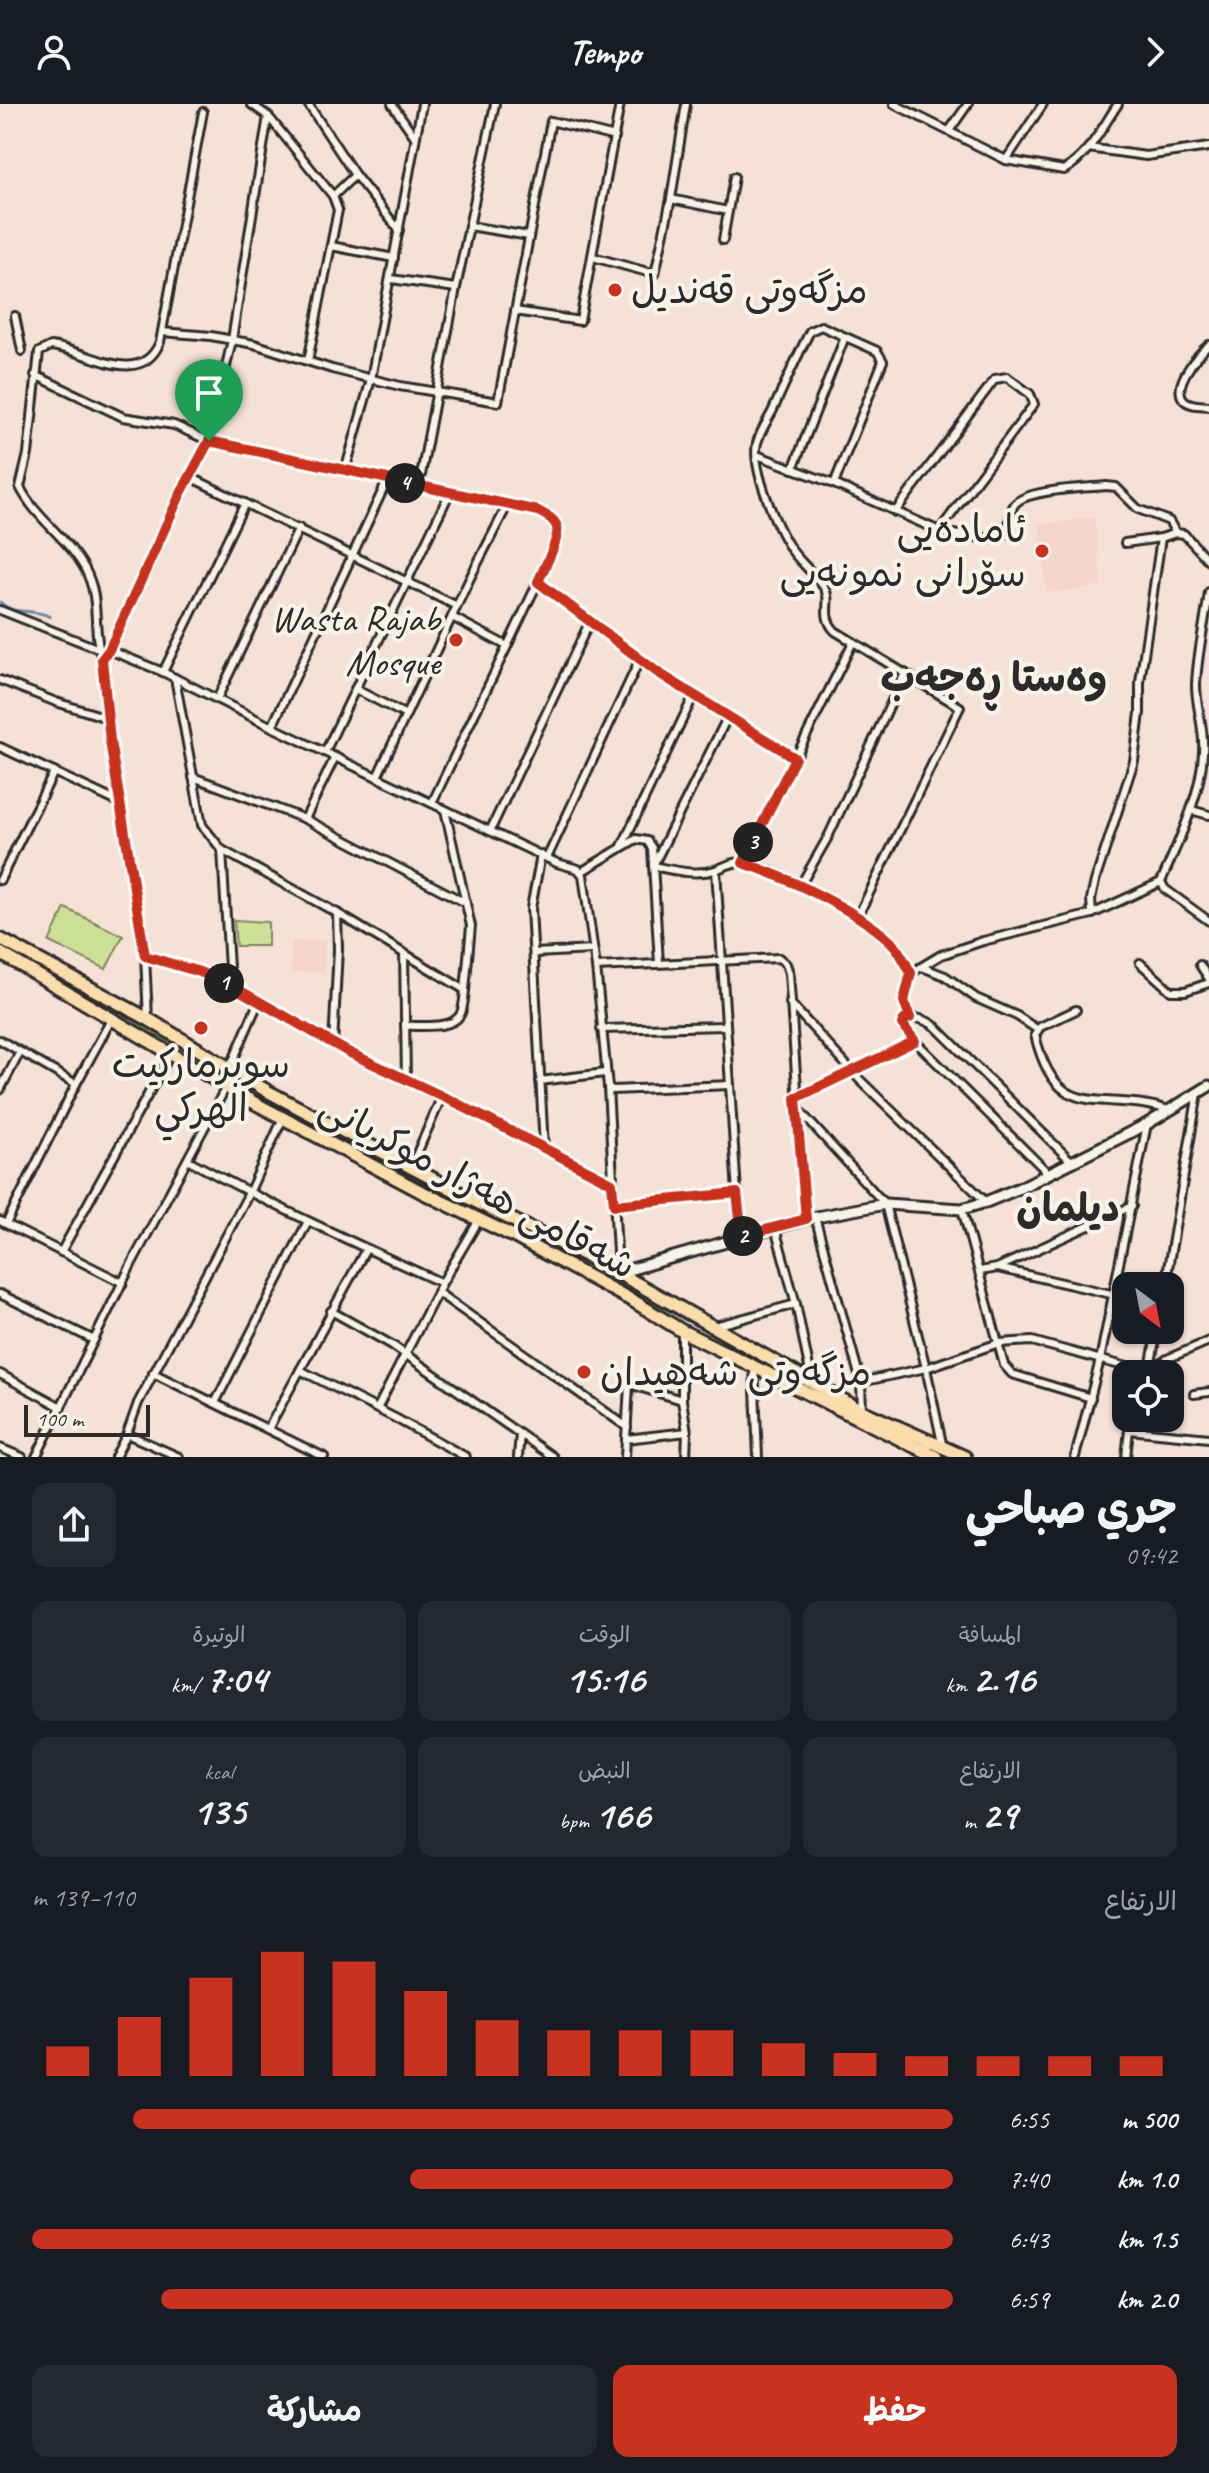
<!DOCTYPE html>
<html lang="ar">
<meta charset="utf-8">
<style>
:root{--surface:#171b24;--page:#242831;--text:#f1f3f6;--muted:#9ea1a6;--accent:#c8321e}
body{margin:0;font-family:Caveat,"Playpen Sans Arabic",sans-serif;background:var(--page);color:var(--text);direction:rtl;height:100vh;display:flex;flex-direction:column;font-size:30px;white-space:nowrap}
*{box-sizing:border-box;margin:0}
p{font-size:26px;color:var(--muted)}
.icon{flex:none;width:44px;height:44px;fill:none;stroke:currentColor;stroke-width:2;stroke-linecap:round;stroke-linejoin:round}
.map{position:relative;height:1353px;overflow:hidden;direction:ltr}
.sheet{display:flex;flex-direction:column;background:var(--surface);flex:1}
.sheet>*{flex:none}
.needle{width:52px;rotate:148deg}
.controls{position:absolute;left:1112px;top:1168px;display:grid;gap:16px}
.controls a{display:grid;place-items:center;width:72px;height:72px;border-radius:16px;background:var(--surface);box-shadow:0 2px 6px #0004;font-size:40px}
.scale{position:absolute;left:24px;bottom:20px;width:126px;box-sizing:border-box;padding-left:8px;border:4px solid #2b2b2b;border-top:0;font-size:22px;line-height:28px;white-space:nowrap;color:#2b2b2b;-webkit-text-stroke:6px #f7f3e8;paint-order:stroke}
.pin{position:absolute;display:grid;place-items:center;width:68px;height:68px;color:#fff;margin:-82px -34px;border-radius:50% 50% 50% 0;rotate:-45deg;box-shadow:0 0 8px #0007}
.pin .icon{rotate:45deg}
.km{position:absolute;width:40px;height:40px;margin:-20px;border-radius:50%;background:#222;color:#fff;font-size:22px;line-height:40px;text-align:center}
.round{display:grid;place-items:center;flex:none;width:84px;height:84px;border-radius:16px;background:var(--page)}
.headline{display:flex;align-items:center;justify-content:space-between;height:136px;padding:0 32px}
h1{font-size:44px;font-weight:700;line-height:60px}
.stats{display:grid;grid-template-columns:repeat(3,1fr);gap:12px;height:136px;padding:8px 32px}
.stats div{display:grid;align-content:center;border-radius:16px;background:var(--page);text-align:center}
.stats b{font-size:40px;font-weight:700}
.stats small{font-size:22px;font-weight:400}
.stats p{font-size:22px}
.chart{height:224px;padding:16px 32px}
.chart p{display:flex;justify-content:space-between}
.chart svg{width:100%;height:144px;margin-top:8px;stroke:var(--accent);stroke-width:6}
.primary-button{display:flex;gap:16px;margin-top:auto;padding:16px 32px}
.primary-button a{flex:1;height:92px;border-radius:16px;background:var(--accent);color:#fff;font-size:32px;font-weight:700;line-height:92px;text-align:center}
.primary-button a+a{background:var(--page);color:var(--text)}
ul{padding:0 32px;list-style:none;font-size:26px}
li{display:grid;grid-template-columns:128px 96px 1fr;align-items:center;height:60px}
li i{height:20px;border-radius:10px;background:var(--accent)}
header{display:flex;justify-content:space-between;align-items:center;height:104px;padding:0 32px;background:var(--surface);font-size:36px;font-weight:700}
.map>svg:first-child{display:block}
</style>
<header><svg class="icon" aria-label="forward" viewBox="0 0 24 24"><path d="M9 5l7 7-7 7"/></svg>Tempo<svg class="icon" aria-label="person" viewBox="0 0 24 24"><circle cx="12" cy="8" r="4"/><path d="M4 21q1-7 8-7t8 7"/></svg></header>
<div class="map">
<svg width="1209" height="1353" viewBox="0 0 1209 1353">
<rect width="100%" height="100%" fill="#f6e1d7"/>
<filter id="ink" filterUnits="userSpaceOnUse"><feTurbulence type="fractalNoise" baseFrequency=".0125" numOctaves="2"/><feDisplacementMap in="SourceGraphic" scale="16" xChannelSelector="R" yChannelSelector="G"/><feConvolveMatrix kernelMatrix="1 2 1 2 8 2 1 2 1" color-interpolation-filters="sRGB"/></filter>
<g filter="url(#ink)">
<g fill="#f5d4cb">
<polygon points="1094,414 1102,482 1047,489 1039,420"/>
<polygon points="292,837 325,837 324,868 291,868"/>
</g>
<g fill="#cce196" stroke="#7c8660" stroke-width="2">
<polygon points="65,804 123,832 106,865 49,838"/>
<polygon points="234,816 268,818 268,842 236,842"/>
<polygon points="41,862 411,1067 369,1049 336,1028 249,985 68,878 42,865"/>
<polygon points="438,1084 530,1125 857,1301 972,1353 953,1353 922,1340 738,1245 584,1161 463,1100"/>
</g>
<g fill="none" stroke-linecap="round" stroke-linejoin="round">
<path stroke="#688ba1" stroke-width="3" d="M0,498C15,513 33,503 50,513"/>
<g stroke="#2b2b2b" stroke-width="12">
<g id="minor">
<polyline points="251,0 268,12 333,92 338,106 308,257"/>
<polyline points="308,0 355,71 399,126"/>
<polyline points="392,0 415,33"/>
<path d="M894,0L1006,56L1064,66C1088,53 1103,22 1118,0"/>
<polyline points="949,27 968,0"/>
<polyline points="1088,44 1146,52 1209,43"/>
<polyline points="1006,56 1043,0"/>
<polyline points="333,92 355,71"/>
<polyline points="671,95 728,107"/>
<polyline points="469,122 529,132"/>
<polyline points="723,136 734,73"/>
<polyline points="331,142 394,154"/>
<polyline points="593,153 655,170 671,95 686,0"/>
<polyline points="391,175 456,184"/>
<polyline points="515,207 580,217 620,0"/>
<polyline points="15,212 22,247"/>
<polyline points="162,228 211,232 254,240 332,265 400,282 498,298 551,17 615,33"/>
<path d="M1209,241C1198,250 1171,282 1184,296C1190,302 1201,301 1209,302"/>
<polyline points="35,271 123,313 174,321 209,337 538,407 551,414 557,425 556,434 538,478 432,699"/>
<path d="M757,351L834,380L944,429L995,435L1007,429C1010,421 1010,411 1013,403C1020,385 1087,384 1106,382L1116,383L1138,405L1169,417L1176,429"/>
<polyline points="793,365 845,233"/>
<polyline points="345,367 371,275 422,0"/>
<polyline points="190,373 457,502"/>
<path d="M834,380L883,257L877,247L821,222L810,227C797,253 785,279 773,306C768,316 760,328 757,339C751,362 775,419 787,439C796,456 812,466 823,482C834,497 819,510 835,527L960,603L857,814"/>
<polyline points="419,382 456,184 495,0"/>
<polyline points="895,408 995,275 1007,273 1030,290 1034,300 939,427"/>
<polyline points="1125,439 1161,434 1176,429 1184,430 1209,457"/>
<polyline points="538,478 657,568 795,654"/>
<path d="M1209,488C1205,519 1197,550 1196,581C1196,604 1205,625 1203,648C1201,693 1178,738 1161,778L1165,785L1209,817"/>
<polyline points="0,506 99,545"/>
<polyline points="452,513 507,542"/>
<polyline points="109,546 163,568 272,623 557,759 578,765 583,771 596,863 608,983 612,986 730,981"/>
<path d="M102,555C91,524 102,497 85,465C68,434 35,414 20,383L28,350L39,248L51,242C87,246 140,286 160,238L203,8"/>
<polyline points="163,568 245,399"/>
<polyline points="175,574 202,721 222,746 337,809 465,886 471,822 445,706"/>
<polyline points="0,576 56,598 107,614"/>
<polyline points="355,585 406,611"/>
<polyline points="217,595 299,424"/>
<path d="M728,612L653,762C673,766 695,772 715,766C725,763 732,757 744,759C776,764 873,818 895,842C902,850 906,860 911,869L904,897L910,914"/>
<polyline points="272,623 388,375"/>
<polyline points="0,643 120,699"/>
<polyline points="325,648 450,388"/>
<polyline points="193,673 305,715 466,799"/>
<polyline points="377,673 470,474 508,400"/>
<polyline points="1191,706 1209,711"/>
<polyline points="305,715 335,653"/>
<polyline points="490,727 590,517"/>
<polyline points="622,742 694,591"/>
<polyline points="222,746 230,881"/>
<polyline points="541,751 531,804 544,1044"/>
<polyline points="547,754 640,555"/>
<polyline points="743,759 853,538"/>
<polyline points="716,766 737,1089 742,1132"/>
<polyline points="581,768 636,735 647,737 652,744 659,859"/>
<polyline points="0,776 54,668"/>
<polyline points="800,782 828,733 905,569"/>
<polyline points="1092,810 1091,795 1095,777 1134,657 1140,609 1140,578 1161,434"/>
<polyline points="404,849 406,975"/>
<polyline points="534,849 593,846"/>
<polyline points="145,852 200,868 257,895 258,899 229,966"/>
<polyline points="1140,859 1171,887 1185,887 1209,879"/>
<polyline points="1200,861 1209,875"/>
<polyline points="596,863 779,854 786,860 789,869 806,1115"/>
<polyline points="922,863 945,872 976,894 1017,912 1038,926"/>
<polyline points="911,869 941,851 983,837 1092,810 1161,778"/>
<polyline points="257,895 348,948 443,994"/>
<polyline points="790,899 860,976 986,1098"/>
<path d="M1076,906L1040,923L1035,931C1057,1023 1103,984 1169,1006"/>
<polyline points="148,915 145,852 110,637 102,555 109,546 180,391 209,337 232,236 268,12"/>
<path d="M405,922C420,921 451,926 460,911C464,904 464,893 465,886"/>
<polyline points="601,925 726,922"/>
<polyline points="0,936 76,980"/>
<polyline points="333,941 338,845 337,809"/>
<polyline points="540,977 605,969"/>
<polyline points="608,983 618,1167"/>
<polyline points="0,986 20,948"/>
<polyline points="796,994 915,937"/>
<polyline points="797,1004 885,1100 926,1264 943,1344"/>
<path d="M188,1056C271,1101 356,1140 442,1179"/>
<polyline points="411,1063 439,999 445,994 612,1079"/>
<path d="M1049,1070L915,937L903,923L904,916C914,911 927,916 936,923L1071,1057"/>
<polyline points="614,1101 737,1089"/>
<polyline points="962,1105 1004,1261 1012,1270 1091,1294"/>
<polyline points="815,1113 861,1278 862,1307"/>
<polyline points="0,1117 123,1179"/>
<polyline points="6,1120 76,980 111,916"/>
<polyline points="775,1124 796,1200 812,1278"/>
<polyline points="61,1148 171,949"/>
<polyline points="997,1164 1132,1102"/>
<polyline points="980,1167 997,1164 1111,1190"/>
<polyline points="1165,1182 1198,989"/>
<polyline points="437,1188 627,1323"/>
<polyline points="0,1190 94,1236"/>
<polyline points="331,1207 392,1241 553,1353"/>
<polyline points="715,1222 796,1200"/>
<polyline points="682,1227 682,1296 687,1328 686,1353"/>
<polyline points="754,1262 758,1353"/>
<polyline points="300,1266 395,1314 466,1353"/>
<polyline points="153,1269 324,1353"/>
<polyline points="0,1270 61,1303"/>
<polyline points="1149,1270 1157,1226"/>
<polyline points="861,1278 926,1264 999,1239 1032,1237 1149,1269 1167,1255 1209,1237"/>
<polyline points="1194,1290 1209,1288"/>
<polyline points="215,1299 308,1117"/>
<polyline points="377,1305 442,1179 479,1116"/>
<polyline points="268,1325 366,1145"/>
<polyline points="1129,1326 1209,1334"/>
<polyline points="127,1330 179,1353"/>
<polyline points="626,1335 687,1328"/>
<polyline points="0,1344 22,1353"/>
<polyline points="36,1353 132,1159 226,983"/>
<polyline points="115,1353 127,1330 138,1299 249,1089 283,1014"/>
<polyline points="518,1353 520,1330"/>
<polyline points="625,1353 629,1280 682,1296"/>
<polyline points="1075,1353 1100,1256 1147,1020"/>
<polyline points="1126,1353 1129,1326 1133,1314"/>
</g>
</g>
<g stroke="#2b2b2b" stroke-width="15">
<polyline id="secondary" points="618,1169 806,1115 885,1100 962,1105 986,1098 1022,1083 1147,1020 1209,982"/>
</g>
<g stroke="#2b2b2b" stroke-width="17">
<g id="trunk">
<polyline points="0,835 148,915 267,987 488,1104 597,1157 862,1307 965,1353"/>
<polyline points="0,849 251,997 420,1087 513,1132 635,1198 682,1227 936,1353"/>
</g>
</g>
<use href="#minor" stroke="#f7f3e8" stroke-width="6"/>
<use href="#secondary" stroke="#f7f3e8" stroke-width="9"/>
<use href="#trunk" stroke="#fbddab" stroke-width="11"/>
</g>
</g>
<g fill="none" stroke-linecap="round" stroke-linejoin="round" filter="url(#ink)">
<g stroke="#fff" stroke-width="16">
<path id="route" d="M209,337L538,407C545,411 554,414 557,423C560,435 543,466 538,478L657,568L795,654L743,759C785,772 865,810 895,842C901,850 906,860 911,869L904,897L910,914L904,916L902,920L915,937L796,994L806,1115L742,1132L737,1089L614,1101L612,1079L452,997L348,948L230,881L200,868L145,852L110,637L102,555L109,546L180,391Z"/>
</g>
<use href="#route" stroke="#c8321e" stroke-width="10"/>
</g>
<g fill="#c8321e" stroke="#f7f3e8" stroke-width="3">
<circle cx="615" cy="186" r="8"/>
<circle cx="1042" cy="447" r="8"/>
<circle cx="456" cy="536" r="8"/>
<circle cx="201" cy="924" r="8"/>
<circle cx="584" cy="1268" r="8"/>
</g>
<g text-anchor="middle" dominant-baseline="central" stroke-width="8" stroke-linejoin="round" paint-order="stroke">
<g font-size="38" fill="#2b2b2b" stroke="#f7f3e8" text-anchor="start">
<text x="631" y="186">مزگەوتی قەندیل</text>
<text x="1026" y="425" text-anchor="end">ئامادەیی<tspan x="1026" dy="44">سۆرانی نمونەیی</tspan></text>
<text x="440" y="514" text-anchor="end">Wasta Rajab<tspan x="440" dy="44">Mosque</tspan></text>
<text x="201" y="960" text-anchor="middle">سوبرماركيت<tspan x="201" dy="44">الهركي</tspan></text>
<text x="600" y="1268">مزگەوتی شەهیدان</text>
</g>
<g font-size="38" fill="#2b2b2b" stroke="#f7f3e8">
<text transform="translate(478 1082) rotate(28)">شەقامی ھەژار موکریانی</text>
</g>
<g font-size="40" font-weight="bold" fill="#2b2b2b" stroke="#f7f3e8">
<text x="994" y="574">وەستا ڕەجەب</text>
<text x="1068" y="1104">دیلمان</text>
</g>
</g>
</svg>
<div class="controls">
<a><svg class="needle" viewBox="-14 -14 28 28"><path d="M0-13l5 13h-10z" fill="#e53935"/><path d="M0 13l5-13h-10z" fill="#9ea1a6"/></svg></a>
<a><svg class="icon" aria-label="locate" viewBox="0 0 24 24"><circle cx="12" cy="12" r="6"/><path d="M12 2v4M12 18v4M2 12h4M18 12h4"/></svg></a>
</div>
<div class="scale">100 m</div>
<div class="pin" style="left:209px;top:337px;background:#1e9e55"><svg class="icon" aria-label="arrive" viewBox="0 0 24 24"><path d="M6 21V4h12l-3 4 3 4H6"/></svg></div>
<b class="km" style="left:224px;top:879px">1</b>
<b class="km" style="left:743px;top:1132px">2</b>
<b class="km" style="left:753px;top:738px">3</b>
<b class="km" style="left:405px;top:379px">4</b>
</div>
<section class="sheet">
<div class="headline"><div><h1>جري صباحي</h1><p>09:42</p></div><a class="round"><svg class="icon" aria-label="share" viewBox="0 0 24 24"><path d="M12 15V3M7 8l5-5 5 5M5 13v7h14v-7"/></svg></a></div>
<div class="stats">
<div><p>المسافة</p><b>2.16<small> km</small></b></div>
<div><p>الوقت</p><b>15:16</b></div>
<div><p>الوتيرة</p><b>7:04<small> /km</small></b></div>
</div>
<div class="stats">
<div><p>الارتفاع</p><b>29<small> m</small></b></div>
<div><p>النبض</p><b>166<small> bpm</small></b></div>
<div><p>kcal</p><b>135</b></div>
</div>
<div class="chart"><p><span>الارتفاع</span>110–139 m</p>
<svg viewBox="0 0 160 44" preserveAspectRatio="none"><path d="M5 44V35M15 44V26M25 44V14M35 44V6M45 44V9M55 44V18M65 44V27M75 44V30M85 44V30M95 44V30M105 44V34M115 44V37M125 44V38M135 44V38M145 44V38M155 44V38"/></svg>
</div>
<ul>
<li><b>500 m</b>6:55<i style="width:89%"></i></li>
<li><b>1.0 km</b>7:40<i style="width:59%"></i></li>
<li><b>1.5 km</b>6:43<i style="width:100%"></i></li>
<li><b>2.0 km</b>6:59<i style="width:86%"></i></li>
</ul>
<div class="primary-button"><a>حفظ</a><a>مشاركة</a></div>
</section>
